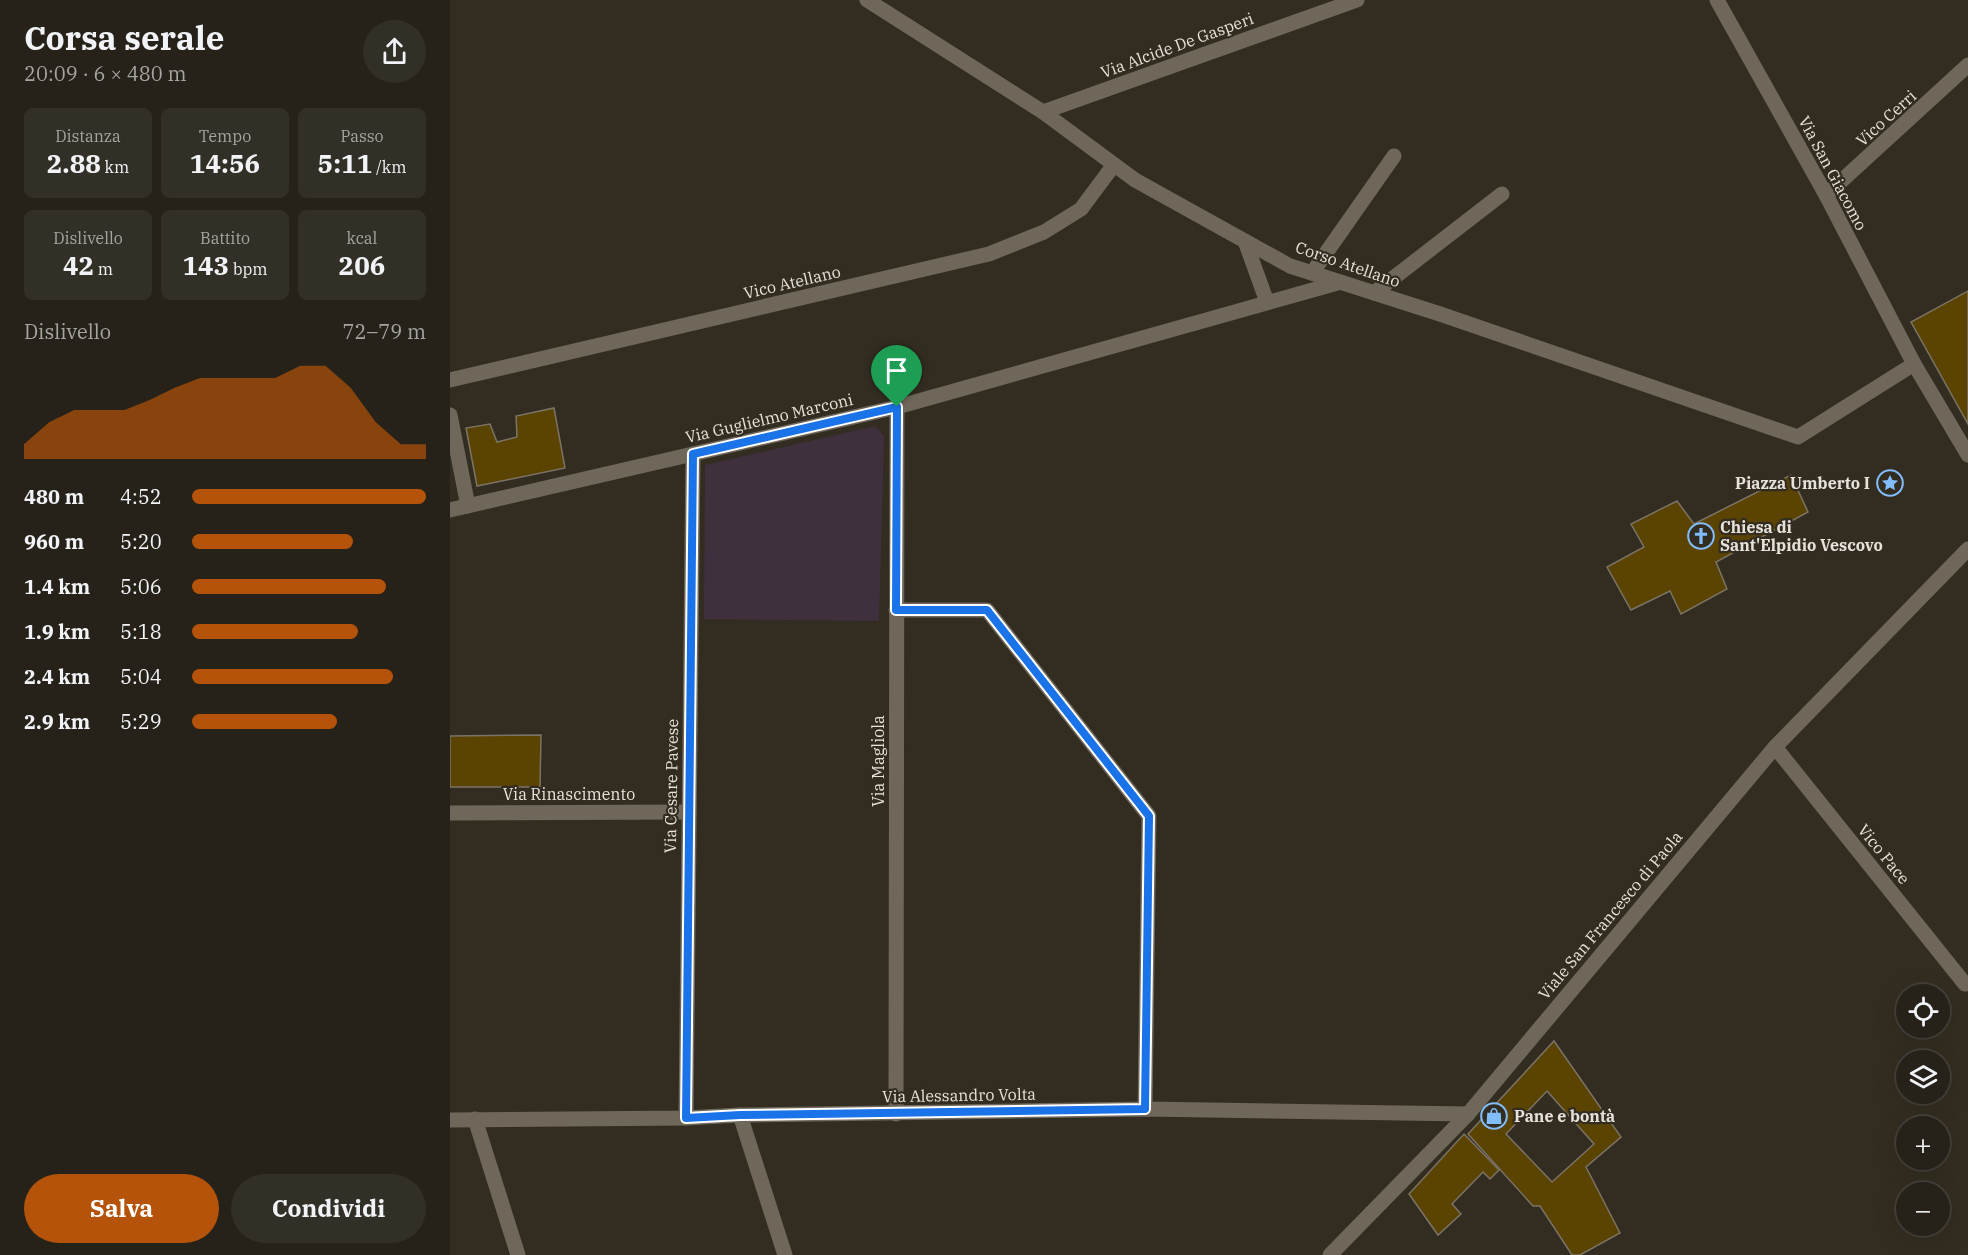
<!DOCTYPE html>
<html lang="it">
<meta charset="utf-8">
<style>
:root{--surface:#262219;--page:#322f26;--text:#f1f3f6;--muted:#a4a4a2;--line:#423f38;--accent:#b45309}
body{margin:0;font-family:"IBM Plex Serif",serif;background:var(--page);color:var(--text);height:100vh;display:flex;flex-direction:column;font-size:22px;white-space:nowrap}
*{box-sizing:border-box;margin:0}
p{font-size:20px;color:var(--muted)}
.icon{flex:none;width:33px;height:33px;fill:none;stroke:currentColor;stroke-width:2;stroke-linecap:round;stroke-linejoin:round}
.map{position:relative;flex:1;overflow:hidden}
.side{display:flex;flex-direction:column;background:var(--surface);width:450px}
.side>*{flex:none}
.buttons{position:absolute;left:1446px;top:984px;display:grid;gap:12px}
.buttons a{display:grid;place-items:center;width:54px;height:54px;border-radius:50%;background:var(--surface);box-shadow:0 6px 24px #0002,0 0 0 2px var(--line);font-size:30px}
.pin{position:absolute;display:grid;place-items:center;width:51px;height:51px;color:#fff;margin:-62px -26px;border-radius:50% 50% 50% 0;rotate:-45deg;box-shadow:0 0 6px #0007}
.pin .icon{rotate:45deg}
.round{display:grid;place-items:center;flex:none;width:63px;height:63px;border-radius:32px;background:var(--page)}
.head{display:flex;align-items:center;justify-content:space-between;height:102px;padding:0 24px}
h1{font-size:33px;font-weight:800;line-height:45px}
.metrics{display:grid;grid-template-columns:repeat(3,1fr);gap:9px;height:102px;padding:6px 24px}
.metrics div{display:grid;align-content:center;border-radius:9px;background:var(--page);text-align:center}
.metrics b{font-size:26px;font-weight:800}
.metrics small{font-size:16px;font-weight:400}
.metrics p{font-size:16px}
.chart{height:168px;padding:12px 24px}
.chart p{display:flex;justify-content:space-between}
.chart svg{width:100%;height:108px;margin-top:6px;fill:var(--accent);opacity:.7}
.button{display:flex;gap:12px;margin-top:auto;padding:12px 24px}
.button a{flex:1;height:69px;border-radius:36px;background:var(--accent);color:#fff;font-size:24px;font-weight:800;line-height:69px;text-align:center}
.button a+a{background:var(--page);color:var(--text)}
ul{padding:0 24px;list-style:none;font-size:20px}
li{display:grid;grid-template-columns:96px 72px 1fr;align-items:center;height:45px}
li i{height:15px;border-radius:8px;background:var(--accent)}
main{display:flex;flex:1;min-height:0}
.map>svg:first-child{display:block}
</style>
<main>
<section class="side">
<div class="head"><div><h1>Corsa serale</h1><p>20:09 · 6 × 480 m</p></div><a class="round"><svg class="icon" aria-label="share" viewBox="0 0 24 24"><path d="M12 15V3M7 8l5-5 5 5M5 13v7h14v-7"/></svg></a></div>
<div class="metrics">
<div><p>Distanza</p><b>2.88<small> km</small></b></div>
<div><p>Tempo</p><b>14:56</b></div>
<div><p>Passo</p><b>5:11<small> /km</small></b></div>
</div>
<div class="metrics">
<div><p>Dislivello</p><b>42<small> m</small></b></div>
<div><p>Battito</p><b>143<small> bpm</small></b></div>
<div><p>kcal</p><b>206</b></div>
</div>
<div class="chart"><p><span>Dislivello</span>72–79 m</p>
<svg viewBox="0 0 160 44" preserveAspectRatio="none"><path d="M0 44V38L10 29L20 24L30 24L40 24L50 20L60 15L70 11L80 11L90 11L100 11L110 6L120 6L130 15L140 29L150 38L160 38V44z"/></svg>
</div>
<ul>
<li><b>480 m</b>4:52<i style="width:100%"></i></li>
<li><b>960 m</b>5:20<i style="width:69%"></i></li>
<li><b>1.4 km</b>5:06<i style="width:83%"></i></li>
<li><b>1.9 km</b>5:18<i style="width:71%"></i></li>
<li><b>2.4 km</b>5:04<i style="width:86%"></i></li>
<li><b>2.9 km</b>5:29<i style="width:62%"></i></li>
</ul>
<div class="button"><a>Salva</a><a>Condividi</a></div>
</section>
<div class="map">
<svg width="1518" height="1255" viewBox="0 0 1518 1255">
<rect width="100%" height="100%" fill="#332d21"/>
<polygon fill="#3f303d" points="425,426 434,436 429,621 254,619 255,465"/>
<g fill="#5b4301" stroke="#7b7466" stroke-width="1.5" fill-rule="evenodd">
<polygon points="1518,291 1518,424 1461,322"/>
<polygon points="104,408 115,468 27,486 16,428 40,424 47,442 67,437 66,416"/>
<polygon points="1341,475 1358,512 1266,562 1277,589 1231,614 1220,591 1181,610 1157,567 1194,547 1181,524 1227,501 1244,524"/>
<polygon points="91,735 90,787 0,787 0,736"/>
<path d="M1104,1041L1171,1137L1136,1167L1170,1233L1130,1255H1122L1090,1206H1083L1018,1134ZM1097,1091L1144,1144L1102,1182L1056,1134Z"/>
<polygon points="1014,1134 1049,1170 1040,1179 1033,1172 1002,1204 1011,1214 988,1235 959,1194"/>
</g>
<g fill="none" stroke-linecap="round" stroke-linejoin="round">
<g stroke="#6f685a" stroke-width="15">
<polyline points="417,0 593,112 685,180 840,266 990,314 1348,437 1464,364"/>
<polyline points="1267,0 1376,195 1464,364 1518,455"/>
<polyline points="593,112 907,0"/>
<polyline points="1376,195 1518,65"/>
<polyline points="795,241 817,302"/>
<polyline points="862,273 944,156"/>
<polyline points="924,293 1052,194"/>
<polyline points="0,380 539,254 594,232 631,209 663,166"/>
<polyline points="0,415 18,506"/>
<polyline points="0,510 447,407 891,282"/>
<polyline points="446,610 537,610 699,816 695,1109"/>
<polyline points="1325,747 1515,984"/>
<polyline points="0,813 239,812"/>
<polyline points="446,1114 447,407"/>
<polyline points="290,1115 335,1255"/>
<polyline points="236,1118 243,454"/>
<polyline points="25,1119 68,1255"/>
<polyline points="0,1120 236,1118 290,1115 695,1109 1018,1114"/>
<polyline points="880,1255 1018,1114 1325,747 1518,549"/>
</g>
</g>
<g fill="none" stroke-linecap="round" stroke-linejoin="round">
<g stroke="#fff" stroke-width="12">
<polygon id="route" points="447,407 446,610 537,610 699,816 695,1109 290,1115 236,1118 243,454"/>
</g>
<use href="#route" stroke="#1a73e8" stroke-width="8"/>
</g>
<defs>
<g id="sight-ring" transform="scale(1.35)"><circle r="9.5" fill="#332d21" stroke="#81bdfa" stroke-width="1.5"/><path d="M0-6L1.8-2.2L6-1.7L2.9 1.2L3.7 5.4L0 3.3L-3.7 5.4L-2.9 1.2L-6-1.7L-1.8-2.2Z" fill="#81bdfa"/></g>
<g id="church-ring" transform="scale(1.35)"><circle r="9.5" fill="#332d21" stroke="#81bdfa" stroke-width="1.5"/><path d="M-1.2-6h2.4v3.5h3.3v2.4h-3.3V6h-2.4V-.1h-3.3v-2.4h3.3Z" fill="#81bdfa"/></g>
<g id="shop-ring" transform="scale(1.35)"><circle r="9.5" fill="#332d21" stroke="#81bdfa" stroke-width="1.5"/><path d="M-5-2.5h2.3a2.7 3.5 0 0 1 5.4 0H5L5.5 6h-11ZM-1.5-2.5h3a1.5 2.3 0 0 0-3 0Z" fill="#81bdfa"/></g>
</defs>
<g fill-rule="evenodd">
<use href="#sight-ring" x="1440" y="483"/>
<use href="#church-ring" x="1251" y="536"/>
<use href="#shop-ring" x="1044" y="1116"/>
</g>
<g text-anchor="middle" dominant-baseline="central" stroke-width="4.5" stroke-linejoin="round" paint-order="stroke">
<g font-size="16" fill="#e6e2da" stroke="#332d21">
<text transform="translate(727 45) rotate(-20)">Via Alcide De Gasperi</text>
<text transform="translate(1436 118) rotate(-42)">Vico Cerri</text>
<text transform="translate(1383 173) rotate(62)">Via San Giacomo</text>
<text transform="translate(898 264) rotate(19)">Corso Atellano</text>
<text transform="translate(342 282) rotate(-13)">Vico Atellano</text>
<text transform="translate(319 418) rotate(-13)">Via Guglielmo Marconi</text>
<text transform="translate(428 761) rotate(-90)">Via Magliola</text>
<text transform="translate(221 786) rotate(-89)">Via Cesare Pavese</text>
<text x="119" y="794">Via Rinascimento</text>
<text transform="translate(1434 854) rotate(51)">Vico Pace</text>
<text transform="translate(1160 915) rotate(-50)">Viale San Francesco di Paola</text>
<text transform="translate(509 1095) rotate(-1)">Via Alessandro Volta</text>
</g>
<g font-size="16" font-weight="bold" fill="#e6e2da" stroke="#332d21" text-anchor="start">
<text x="1420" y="483" text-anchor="end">Piazza Umberto I</text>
<text x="1270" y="527">Chiesa di<tspan x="1270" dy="18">Sant'Elpidio Vescovo</tspan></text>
<text x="1064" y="1116">Pane e bontà</text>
</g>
</g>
</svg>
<div class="buttons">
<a><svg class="icon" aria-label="locate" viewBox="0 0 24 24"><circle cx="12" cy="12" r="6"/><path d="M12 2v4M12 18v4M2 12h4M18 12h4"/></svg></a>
<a><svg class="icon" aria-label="layers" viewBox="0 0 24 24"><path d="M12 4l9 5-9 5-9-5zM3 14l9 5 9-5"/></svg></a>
<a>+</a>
<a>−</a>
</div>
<div class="pin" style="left:447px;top:407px;background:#1e9e55"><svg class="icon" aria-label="arrive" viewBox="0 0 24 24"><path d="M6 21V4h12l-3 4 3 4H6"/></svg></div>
</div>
</main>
